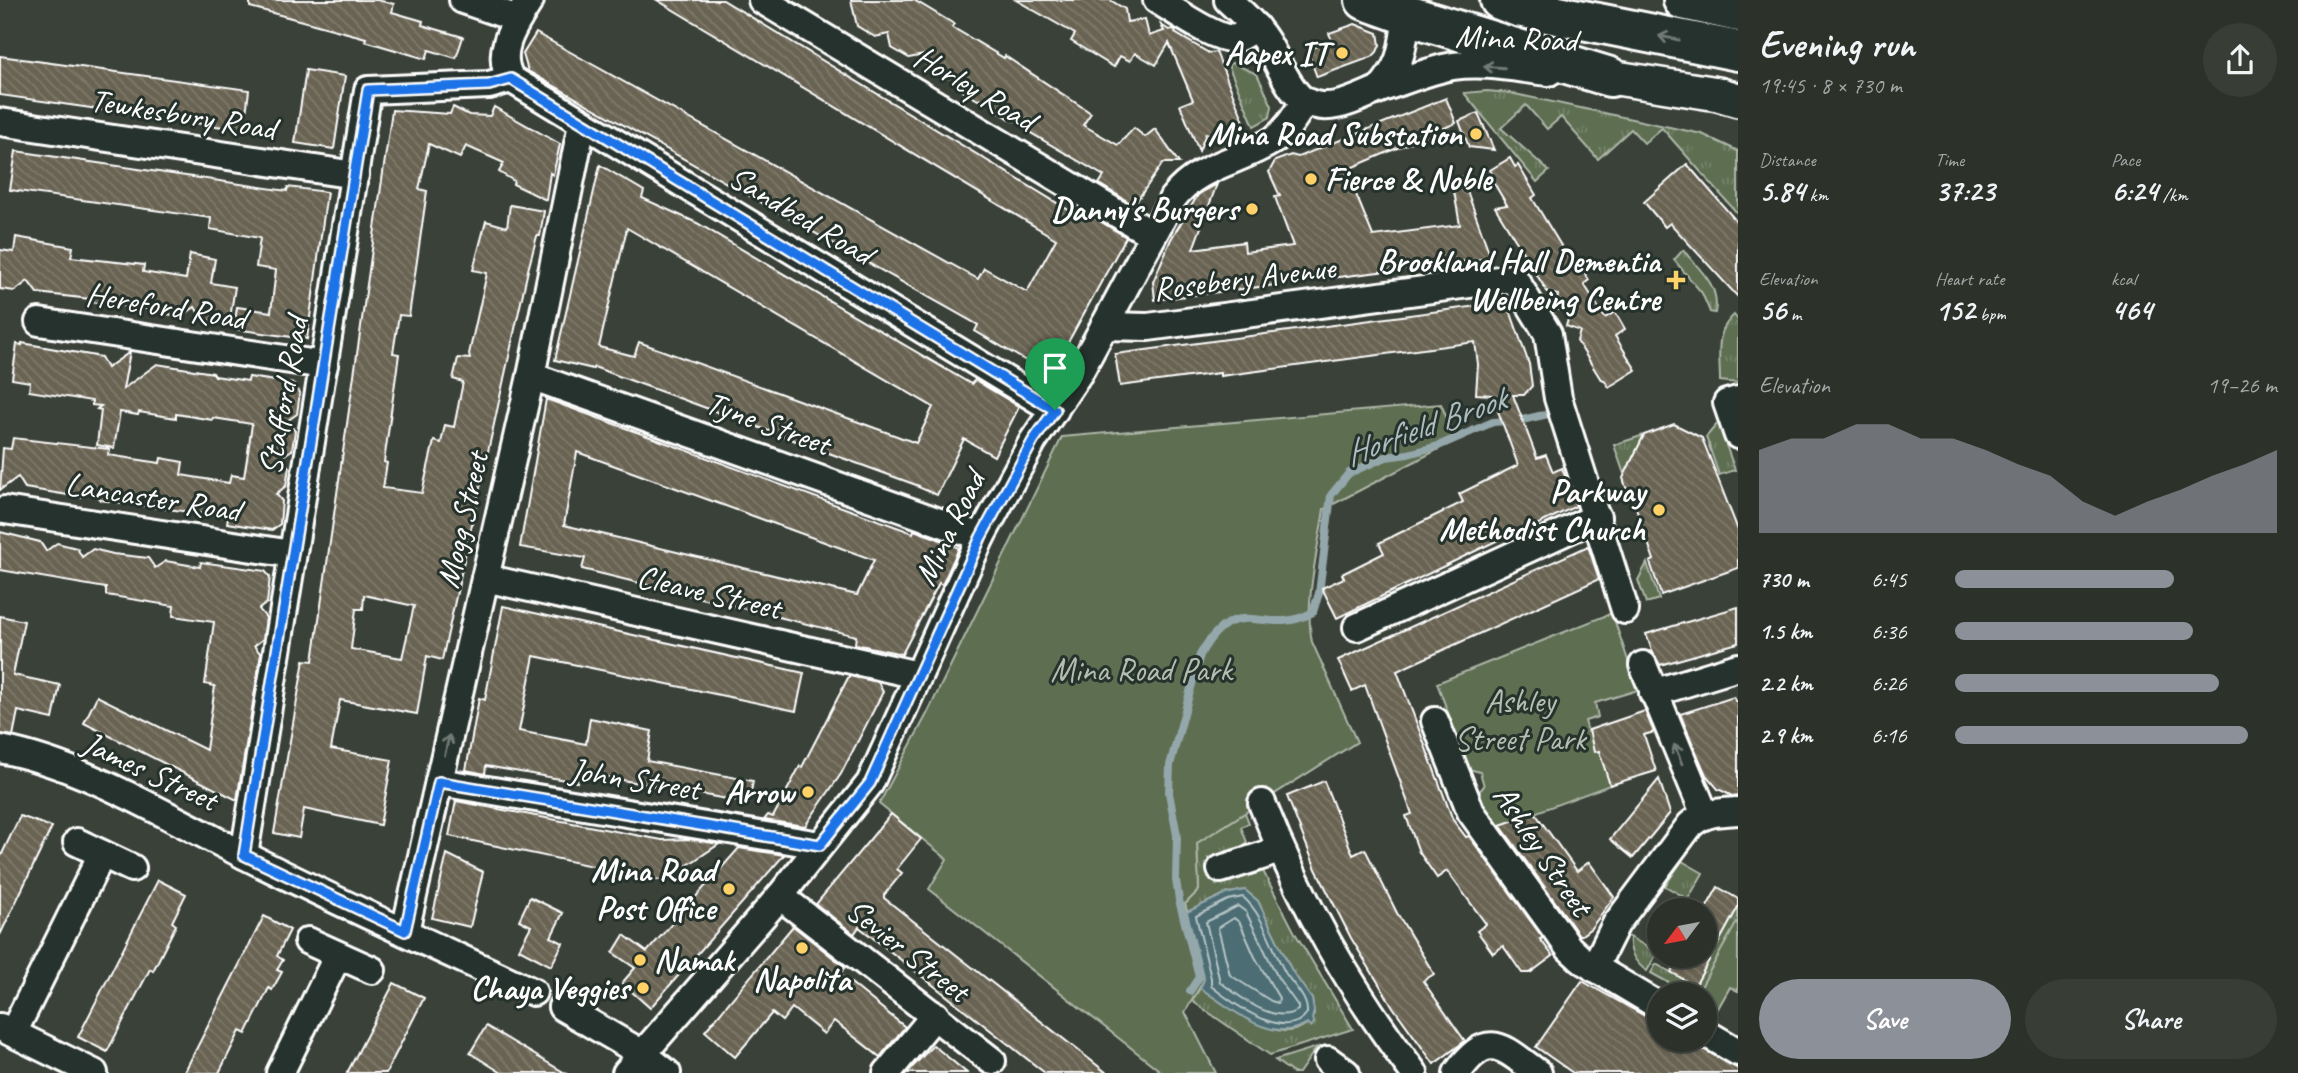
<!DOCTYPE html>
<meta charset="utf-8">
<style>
:root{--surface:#2c312a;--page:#383d36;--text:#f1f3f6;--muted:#a6a9a8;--line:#484c47;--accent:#8c9099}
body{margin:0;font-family:Caveat,sans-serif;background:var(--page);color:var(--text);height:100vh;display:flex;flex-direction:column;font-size:26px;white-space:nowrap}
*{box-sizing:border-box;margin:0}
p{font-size:23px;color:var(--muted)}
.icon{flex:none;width:38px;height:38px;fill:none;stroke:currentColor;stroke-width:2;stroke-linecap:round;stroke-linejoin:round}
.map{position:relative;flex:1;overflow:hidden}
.drawer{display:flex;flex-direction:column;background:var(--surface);width:560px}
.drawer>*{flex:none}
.needle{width:46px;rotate:238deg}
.controls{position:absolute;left:1647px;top:898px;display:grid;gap:14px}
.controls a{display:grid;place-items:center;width:70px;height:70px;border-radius:50%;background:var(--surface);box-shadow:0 2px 5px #0004,0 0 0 2px var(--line);font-size:35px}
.pin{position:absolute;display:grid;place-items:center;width:60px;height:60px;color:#fff;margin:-72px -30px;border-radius:50% 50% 50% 0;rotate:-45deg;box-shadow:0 0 7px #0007}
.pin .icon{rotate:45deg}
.round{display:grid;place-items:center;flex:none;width:74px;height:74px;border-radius:37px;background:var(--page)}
.head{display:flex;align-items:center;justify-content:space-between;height:119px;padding:0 21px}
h1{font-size:38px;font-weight:800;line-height:52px}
.metrics{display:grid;grid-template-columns:repeat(3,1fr);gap:10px;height:119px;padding:7px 21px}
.metrics div{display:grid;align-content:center}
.metrics b{font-size:30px;font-weight:800}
.metrics small{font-size:19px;font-weight:400}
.metrics p{font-size:19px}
.chart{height:196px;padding:14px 21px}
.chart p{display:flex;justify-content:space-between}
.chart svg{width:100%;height:126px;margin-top:7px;fill:var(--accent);opacity:.7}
.action{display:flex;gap:14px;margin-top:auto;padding:14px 21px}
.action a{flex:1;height:80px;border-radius:42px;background:var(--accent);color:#fff;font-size:28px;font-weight:800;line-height:80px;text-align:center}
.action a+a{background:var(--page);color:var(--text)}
ul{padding:0 21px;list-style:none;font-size:23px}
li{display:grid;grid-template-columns:112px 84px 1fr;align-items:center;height:52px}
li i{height:18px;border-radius:9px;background:var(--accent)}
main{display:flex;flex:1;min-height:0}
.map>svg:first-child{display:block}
</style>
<main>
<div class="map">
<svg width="1738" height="1073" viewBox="0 0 1738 1073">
<defs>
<pattern id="grass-tufts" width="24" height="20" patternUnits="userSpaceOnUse" patternTransform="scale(1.75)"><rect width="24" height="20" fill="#5d6e51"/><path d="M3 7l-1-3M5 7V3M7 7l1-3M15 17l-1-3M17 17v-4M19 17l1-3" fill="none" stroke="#75846b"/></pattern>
<pattern id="building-back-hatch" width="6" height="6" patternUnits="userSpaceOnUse" patternTransform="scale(1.75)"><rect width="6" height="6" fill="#696352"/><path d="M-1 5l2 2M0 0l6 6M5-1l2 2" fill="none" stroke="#807a6c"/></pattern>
</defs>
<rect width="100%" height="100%" fill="#3a4138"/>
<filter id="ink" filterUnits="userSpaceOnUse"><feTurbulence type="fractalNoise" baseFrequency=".0143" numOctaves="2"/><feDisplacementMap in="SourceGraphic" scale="14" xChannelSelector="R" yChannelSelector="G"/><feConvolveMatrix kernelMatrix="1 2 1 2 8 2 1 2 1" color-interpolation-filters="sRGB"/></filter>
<g filter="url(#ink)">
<g fill="url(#grass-tufts)" stroke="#aeb6a8" stroke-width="2">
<polygon points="1232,63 1257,74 1272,106 1270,117 1254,126 1228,65"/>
<polygon points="1487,91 1510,93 1702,134 1738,151 1738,214 1662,128 1644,143 1631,129 1598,159 1561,117 1547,129 1526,105 1501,128 1549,171 1537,182 1464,93"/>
<path d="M1683,250C1699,269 1721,286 1715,313L1710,312L1702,293L1674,260Z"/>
<path d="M1734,315L1738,320V383L1720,381C1720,357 1714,332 1734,315Z"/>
<polygon points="1718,423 1735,470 1719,475 1706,437"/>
<polygon points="1644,435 1630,463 1633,471 1624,474 1614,445"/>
<polygon points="1647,563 1659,599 1646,603 1638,580"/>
<path d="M1245,813L1249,823L1241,827L1248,845L1208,858L1216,885L1263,871L1295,933L1353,1029L1270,1055L1192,1001L1200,988C1227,1005 1287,1057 1314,1015L1312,999L1292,971L1258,901L1245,890L1225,894L1187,912L1185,904L1199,890L1197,843Z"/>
<polygon points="1682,861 1703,873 1688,899 1665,886"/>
<polygon points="1738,907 1738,991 1730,987 1717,1010 1705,1003 1704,994 1726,978 1704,994 1689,994 1651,973 1656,964 1695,985"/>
<path d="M1630,937L1657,953L1647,971C1636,964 1628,951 1630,937Z"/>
<polygon points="1317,1047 1299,1073 1293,1073 1275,1060"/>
</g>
<g fill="#5d6e51" stroke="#aeb6a8" stroke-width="2">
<path d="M1441,404L1456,440L1324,509C1318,550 1304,602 1312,642L1357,742L1197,843L1199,890L1185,904L1204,980L1185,1012L1216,1073H1163L929,889L947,859L879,804L927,714L1062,437Z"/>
<polygon points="1612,613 1638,690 1595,703 1598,717 1585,721 1588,732 1595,730 1610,785 1499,826 1481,801 1478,793 1484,786 1480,772 1469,769 1437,683"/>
<polygon points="1738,920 1738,991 1730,987 1717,1010 1705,1003 1704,994 1697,994"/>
</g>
<path fill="#4c6d73" stroke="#94a7ab" stroke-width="2" d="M1245,890L1258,901L1292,971L1312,999L1314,1011L1312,1019L1314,1023L1311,1027L1307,1023C1270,1046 1230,1007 1200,988L1204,980L1187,912L1225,894Z"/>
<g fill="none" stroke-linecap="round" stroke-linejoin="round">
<g stroke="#b7c5c7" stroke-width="2">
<path d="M1243,897C1265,916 1272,950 1286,974C1294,986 1308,998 1307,1013C1286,1044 1231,1002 1211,986V978L1196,916L1228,900Z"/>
<path d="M1238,906L1246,912L1278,978L1298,1006V1010C1274,1026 1239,996 1220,982L1206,922Z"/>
<polygon points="1234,918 1240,923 1255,957 1279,998 1278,1003 1271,1001 1230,975 1218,928"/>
</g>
<path stroke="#94a7ab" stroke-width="8" d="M1190,991L1199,977L1179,900L1176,880L1177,835L1169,793L1170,765L1200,655C1237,588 1265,640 1313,612L1319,593L1331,495L1349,473L1386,457L1408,454L1438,446L1493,422L1522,420L1548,414"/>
</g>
<g fill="url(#building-back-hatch)" stroke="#fff" stroke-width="2" fill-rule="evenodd">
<polygon points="250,0 377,0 394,4 392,12 423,21 422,25 463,37 456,58 429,50 426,59 365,41 366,38 250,7"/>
<polygon points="657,0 723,0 1072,212 1075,206 1126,237 1050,375 975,331 978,325 528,71 523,54 536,33 978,279 984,268 1027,292 1056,239"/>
<polygon points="851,0 914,0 954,24 952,27 1004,58 1005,56 1091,113 1083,125 1118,145 1134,128 1145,137 1155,129 1179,163 1163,163 1134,205 1099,184 1104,176 1031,133 1028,118 1013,121 996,110 992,97 978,100 961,90 958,75 944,79 927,68 924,55 909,58 892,48 889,34 875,37 857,26"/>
<polygon points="1016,0 1110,0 1125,9 1127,22 1145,19 1149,36 1164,31 1161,25 1169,30 1173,29 1176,31 1175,33 1209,53 1216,52 1245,124 1239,127 1237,130 1219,138 1206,133 1199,151 1180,105 1193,100 1169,43 1156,65 1135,53 1130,61 1120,56 1114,67 1071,41 1075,34"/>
<polygon points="1355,24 1378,33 1380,45 1377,52 1372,57 1317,77 1307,50 1332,41 1329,33"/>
<polygon points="0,56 249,90 244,130 0,95"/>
<polygon points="306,70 345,76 334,149 295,143"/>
<polygon points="1446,98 1456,123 1346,170 1373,236 1460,225 1452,180 1462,177 1491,258 1155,300 1153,282 1171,239 1198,195 1204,191 1217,184 1193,249 1244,242 1245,252 1293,246 1275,197 1280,196 1269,172 1275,161 1291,155 1298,157"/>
<path d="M453,107L469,115L490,116L494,107L560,144L553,175L550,173L546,200L513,184L514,181L499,172L504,163L466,146L460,158L429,144L419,189L427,191L409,316L399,315L393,353L399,354L384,462L387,463L383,488L422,493L434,441L441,443L445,425L454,427L463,382L453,379L458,358L470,359L469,354L487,273L473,270L486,221L507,227L510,205L544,211L540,236H537L528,270L442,660L427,656L417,714L340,700L331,749L392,760L380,825L304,809L299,838L274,833L304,660L313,661L392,110L450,114ZM364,595L414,606L402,658L351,649L356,609H363Z"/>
<polygon points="1478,113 1494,150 1469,147 1459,121"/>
<polygon points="16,151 287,191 288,187 327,192 307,339 234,329 237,307 271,312 276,270 256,267 260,238 210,229 211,218 10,190"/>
<polygon points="1510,158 1515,167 1518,165 1536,195 1532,198 1574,267 1579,263 1589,280 1584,284 1605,318 1615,312 1625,329 1615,336 1636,370 1609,387 1604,380 1600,378 1577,341 1580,331 1566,326 1570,313 1556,309 1558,295 1548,293 1495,207 1507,205 1492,180 1495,179 1490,170"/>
<polygon points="1687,164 1738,223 1738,297 1670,223 1665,227 1644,202"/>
<path d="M600,165L644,191L642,198L697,223L971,384L975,380L1018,406V409L994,456L964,439L937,495L918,487L919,486L594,367L593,369L555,360ZM627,228L933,407L916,443L639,342L634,356L599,347Z"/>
<polygon points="16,237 73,247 71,257 144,265 143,272 186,279 190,254 215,259 211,283 235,287 229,324 202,319 195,307 182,316 166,314 164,311 90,302 90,299 37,293 28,281 15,291 0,289 0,250 14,252"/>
<polygon points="1507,302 1529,364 1532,386 1524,395 1513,395 1537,458 1546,455 1553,472 1562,468 1576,506 1524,531 1523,528 1337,618 1322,588 1344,578 1342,574 1384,553 1379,543 1463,502 1459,494 1518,465 1492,395 1476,394 1478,364 1475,342 1220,376 1220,373 1120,386 1115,354"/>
<polygon points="22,343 101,357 107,368 130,352 123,389 157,364 213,373 215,376 248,381 249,377 294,384 300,393 297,414 287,421 295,431 292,450 281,457 289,467 286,486 276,494 282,501 280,524 272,530 227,523 228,517 100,500 93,488 80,497 25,488 18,477 0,490 3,448 11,449 13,438 109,449 108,455 160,463 161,458 183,462 181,475 229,483 231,475 244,477 248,452 252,424 213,418 213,420 176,414 176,418 139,412 138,415 120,412 114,448 97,445 101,410 97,409 101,406 92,405 92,401 29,391 30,382 12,379 17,344 22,345"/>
<path d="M546,399L913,533L914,530L936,538L959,548L942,585L939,583L902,654L855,644L856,636L582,569L585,558L520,547ZM577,452L874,560L857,595L564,525Z"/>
<polygon points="1674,424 1702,438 1738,530 1738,568 1661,595 1650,562 1654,560 1632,496 1629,497 1623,478 1644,435"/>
<polygon points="0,532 40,542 46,551 57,543 77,548 82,557 93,549 113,554 148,558 155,568 166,561 200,567 201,562 265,571 270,577 267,603 259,609 266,618 263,639 254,646 261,654 237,800 84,723 97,696 206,750 215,686 205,684 214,622 173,616 174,606 106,595 106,588 0,570"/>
<polygon points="1588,546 1599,579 1397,671 1453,820 1466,837 1469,836 1543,938 1540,939 1553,956 1530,973 1522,973 1503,946 1493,953 1477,931 1486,924 1447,871 1437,878 1419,852 1406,816 1412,814 1365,685 1352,691 1338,660"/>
<polygon points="503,606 804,673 796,711 534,656 519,731 586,744 590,718 652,731 647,761 753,781 749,803 578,772 577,782 486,766 485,774 466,770 479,698 485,700"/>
<polygon points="1738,607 1738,643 1660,665 1653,653 1646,634"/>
<polygon points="0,616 24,621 13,675 60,685 53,719 18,711 13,736 0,734"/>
<polygon points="849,676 878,682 883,692 841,774 805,826 764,820 768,815 773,817 800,766 802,767"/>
<polygon points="1734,697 1735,701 1738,701 1738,795 1732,796 1718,789 1706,775 1680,714"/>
<polygon points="1645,711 1654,732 1644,735 1656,771 1610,785 1599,751 1594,752 1589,730"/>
<polygon points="1659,779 1670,813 1633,858 1610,839"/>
<polygon points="1324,781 1353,855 1365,849 1397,913 1434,974 1423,981 1465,1041 1434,1064 1393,1007 1351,938 1316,869 1287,796"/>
<polygon points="456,801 662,840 689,839 719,844 664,881 449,836"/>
<polygon points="1535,813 1577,871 1589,862 1614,897 1591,928 1582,935 1579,935 1500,825"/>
<polygon points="891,814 921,839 897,869 902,873 884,895 884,898 1107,1073 1045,1073 859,927 854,934 816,904"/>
<polygon points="20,816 52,827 0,935 0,858"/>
<polygon points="739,848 784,855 650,1008 622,983 635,968 613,953 624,935 647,952"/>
<polygon points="447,854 483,872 470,927 432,918"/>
<polygon points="158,880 186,894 172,922 176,925 153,971 150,969 107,1052 78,1037"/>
<polygon points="1718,887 1738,899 1738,907 1695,986 1671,972 1681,956 1704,956 1704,912"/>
<polygon points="530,897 563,913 551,937 563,943 551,966 519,949 531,926 519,920"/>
<polygon points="264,916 290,930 277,956 283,960 277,970 282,972 272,990 269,988 246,1034 240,1031 219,1073 184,1073"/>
<polygon points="793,926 845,967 840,974 905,1027 880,1057 834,1021 824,1034 792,1008 782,1021 772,1013 735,1057 705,1031"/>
<polygon points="1582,981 1659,1024 1659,1040 1687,1040 1738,1069 1738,1073 1573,1073 1536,1047"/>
<polygon points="394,983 424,998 386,1073 347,1073"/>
<polygon points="486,1026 565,1073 502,1073 470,1053"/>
<polygon points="933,1045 967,1073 907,1073"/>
</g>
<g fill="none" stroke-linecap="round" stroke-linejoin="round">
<g stroke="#fff" stroke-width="32">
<g id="minor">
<polyline points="463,0 518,19"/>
<path d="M530,0C515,24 494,52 511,79L1055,410"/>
<polyline points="762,0 1153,235"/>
<path d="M1157,0C1174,10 1218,42 1236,38C1243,36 1250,30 1256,27"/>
<path d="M1228,0C1241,12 1254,23 1264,38C1276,55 1288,92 1305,101C1330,115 1359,97 1382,88C1404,81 1430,70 1453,66C1484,61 1519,69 1549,72"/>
<path d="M1380,89C1403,63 1402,49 1407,15"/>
<polyline points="0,122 355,175"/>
<polyline points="39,322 324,365"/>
<polyline points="1104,326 1148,327 1514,278 1548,334 1558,398 1625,610"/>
<polyline points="531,376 981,537"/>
<polyline points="1738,400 1727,403 1738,435"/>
<polyline points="4,510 292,554"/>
<polyline points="485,578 918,675"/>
<polyline points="1357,627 1597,517"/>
<polyline points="1643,665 1705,815"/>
<polyline points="1653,693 1738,667"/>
<polyline points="1435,721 1471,812 1569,948 1582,960 1659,1006"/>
<path d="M0,749C84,765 168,817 244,855C339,903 437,947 533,992"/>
<polyline points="439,782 820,845"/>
<path d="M1262,803C1301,903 1349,987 1414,1073"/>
<polyline points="77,842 132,868"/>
<polyline points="244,855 368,90 489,85 511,79"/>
<polyline points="1221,869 1280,850"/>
<polyline points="780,896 992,1061"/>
<polyline points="405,931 531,376 582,124"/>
<polyline points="308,941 372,970"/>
<path d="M1594,968L1616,924L1690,825C1704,812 1719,812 1738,811"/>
<polyline points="562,1007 643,1054 667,1073"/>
<polyline points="0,1027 94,1073"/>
<polyline points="1704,1032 1738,1052"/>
<polyline points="13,1033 102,854"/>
<polyline points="1328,1060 1346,1073"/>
<polyline points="280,1073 338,955"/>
<path d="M626,1073L780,896L870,783L981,537L1033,441L1079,373L1173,198C1199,164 1241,162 1275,139C1288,129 1296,115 1305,101"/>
<polyline points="887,1073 935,1015"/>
<path d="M1457,1073C1489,1028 1503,1048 1538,1073"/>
</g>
</g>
<g stroke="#fff" stroke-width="38">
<polyline id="major" points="1610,77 1718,94 1738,100"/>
</g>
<g stroke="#fff" stroke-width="44">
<g id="highway">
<polyline points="1365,0 1407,15 1610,77"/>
<polyline points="1500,0 1518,7 1738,51"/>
<polyline points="1683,0 1738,12"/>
</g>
</g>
<use href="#minor" stroke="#26332d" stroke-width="26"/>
<use href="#major" stroke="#26332d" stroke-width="33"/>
<use href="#highway" stroke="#26332d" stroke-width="38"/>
</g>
<defs><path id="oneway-shaft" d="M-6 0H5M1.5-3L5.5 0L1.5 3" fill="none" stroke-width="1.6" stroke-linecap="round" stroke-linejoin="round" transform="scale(1.75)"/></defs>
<g stroke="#727a76">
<use href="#oneway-shaft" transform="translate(1669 38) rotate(-168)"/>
<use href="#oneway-shaft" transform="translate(1494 67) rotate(-176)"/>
<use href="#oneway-shaft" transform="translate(447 745) rotate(-77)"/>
<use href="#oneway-shaft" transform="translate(1678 754) rotate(-112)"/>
</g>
</g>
<g fill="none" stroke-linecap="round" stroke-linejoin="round" filter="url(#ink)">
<g stroke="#fff" stroke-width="14">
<polygon id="route" points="511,79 1055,410 1033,441 981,537 870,783 820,845 439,782 405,931 244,855 368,90 489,85"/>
</g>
<use href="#route" stroke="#1a73e8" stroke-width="9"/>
</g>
<g fill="#ffd166" stroke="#26332d" stroke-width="2.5">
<circle cx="1342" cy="53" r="7"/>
<circle cx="1476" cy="134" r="7"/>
<circle cx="1311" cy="179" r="7"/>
<circle cx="1252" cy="209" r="7"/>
<path d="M1672.5 269.5h7v7h7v7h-7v7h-7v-7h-7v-7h7z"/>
<circle cx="1659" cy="510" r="7"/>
<circle cx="808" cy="792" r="7"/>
<circle cx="729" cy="889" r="7"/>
<circle cx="802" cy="948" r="7"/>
<circle cx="640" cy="960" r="7"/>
<circle cx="643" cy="988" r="7"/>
</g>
<g text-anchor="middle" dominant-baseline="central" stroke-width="6" stroke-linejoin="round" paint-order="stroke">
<g font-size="33" fill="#fff" stroke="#26332d">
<text transform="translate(1516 38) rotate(2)">Mina Road</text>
<text transform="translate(975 88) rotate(31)">Horley Road</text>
<text transform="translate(183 114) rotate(9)">Tewkesbury Road</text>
<text transform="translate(801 215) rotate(31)">Sandbed Road</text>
<text transform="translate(1244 278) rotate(-7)">Rosebery Avenue</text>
<text transform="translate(166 306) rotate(9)">Hereford Road</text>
<text transform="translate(283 396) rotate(-80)">Stafford Road</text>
<text transform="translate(768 423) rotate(20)">Tyne Street</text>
<text transform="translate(153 497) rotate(9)">Lancaster Road</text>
<text transform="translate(462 520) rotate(-77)">Mogg Street</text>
<text transform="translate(949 528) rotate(-64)">Mina Road</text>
<text transform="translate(709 592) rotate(13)">Cleave Street</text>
<text transform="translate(150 771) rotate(25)">James Street</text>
<text transform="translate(635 779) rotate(9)">John Street</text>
<text transform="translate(1543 850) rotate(56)">Ashley Street</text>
<text transform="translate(908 950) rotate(38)">Sevier Street</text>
</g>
<g font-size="33" font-weight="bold" fill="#fff" stroke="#26332d" text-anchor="end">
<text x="1328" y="53">Aapex IT</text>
<text x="1462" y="134">Mina Road Substation</text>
<text x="1325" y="179" text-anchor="start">Fierce &amp; Noble</text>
<text x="1238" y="209">Danny's Burgers</text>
<text x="1660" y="261">Brookland Hall Dementia<tspan x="1660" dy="38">Wellbeing Centre</tspan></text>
<text x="1645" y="491">Parkway<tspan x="1645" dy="38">Methodist Church</tspan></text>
<text x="794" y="792">Arrow</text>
<text x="715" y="870">Mina Road<tspan x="715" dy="38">Post Office</tspan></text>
<text x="654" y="960" text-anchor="start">Namak</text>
<text x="802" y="979" text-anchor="middle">Napolita</text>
<text x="629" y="988">Chaya Veggies</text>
</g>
<g font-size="33" fill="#b6beb1" stroke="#26332d">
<text x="1141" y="670">Mina Road Park</text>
<text x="1520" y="701">Ashley<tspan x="1520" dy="38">Street Park</tspan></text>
</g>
<g font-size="35" font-style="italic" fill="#aebdc0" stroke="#26332d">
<text transform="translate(1425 426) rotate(-20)">Horfield Brook</text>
</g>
</g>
</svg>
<div class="controls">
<a><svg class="needle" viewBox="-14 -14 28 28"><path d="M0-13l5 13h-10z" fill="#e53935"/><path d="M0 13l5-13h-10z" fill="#a6a9a8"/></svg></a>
<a><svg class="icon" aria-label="layers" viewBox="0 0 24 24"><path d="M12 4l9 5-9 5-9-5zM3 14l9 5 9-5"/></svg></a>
</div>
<div class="pin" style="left:1055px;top:410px;background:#1e9e55"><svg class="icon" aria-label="arrive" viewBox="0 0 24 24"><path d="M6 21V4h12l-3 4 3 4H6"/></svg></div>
</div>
<section class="drawer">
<div class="head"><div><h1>Evening run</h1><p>19:45 · 8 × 730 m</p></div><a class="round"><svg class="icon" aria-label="share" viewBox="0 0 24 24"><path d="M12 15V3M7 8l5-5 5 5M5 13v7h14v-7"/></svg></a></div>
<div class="metrics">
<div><p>Distance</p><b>5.84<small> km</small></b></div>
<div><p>Time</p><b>37:23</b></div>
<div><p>Pace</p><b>6:24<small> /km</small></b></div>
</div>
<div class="metrics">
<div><p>Elevation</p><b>56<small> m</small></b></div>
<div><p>Heart rate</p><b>152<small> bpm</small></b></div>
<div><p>kcal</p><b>464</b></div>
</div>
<div class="chart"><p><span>Elevation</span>19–26 m</p>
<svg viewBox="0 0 160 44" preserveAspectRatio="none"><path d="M0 44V15L10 11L20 11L30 6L40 6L50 11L60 11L70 15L80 20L90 24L100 33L110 38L120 33L130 29L140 24L150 20L160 15V44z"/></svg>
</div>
<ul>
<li><b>730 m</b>6:45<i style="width:68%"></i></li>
<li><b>1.5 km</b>6:36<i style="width:74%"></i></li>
<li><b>2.2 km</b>6:26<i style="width:82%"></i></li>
<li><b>2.9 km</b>6:16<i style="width:91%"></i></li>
</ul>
<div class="action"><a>Save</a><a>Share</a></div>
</section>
</main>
